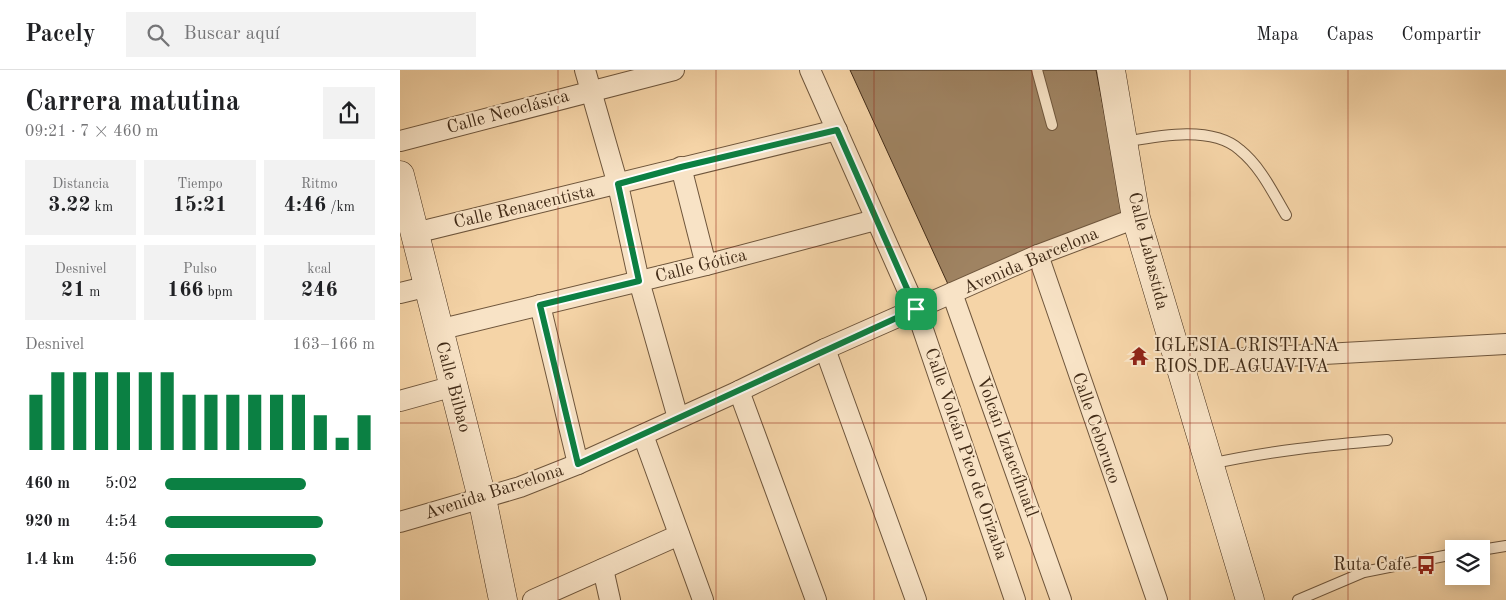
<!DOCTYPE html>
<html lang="es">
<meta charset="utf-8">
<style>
:root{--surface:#fff;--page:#f2f2f2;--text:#202124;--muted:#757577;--line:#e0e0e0;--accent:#0b8043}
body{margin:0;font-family:"Old Standard TT",serif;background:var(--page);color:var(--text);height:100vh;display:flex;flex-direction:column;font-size:19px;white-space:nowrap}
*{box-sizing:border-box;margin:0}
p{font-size:16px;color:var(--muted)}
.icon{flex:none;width:28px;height:28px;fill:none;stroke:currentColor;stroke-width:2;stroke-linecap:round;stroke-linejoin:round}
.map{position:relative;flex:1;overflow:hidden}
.details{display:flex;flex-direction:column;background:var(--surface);width:400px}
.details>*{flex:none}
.fabs{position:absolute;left:1045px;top:470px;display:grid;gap:10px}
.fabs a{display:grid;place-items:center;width:45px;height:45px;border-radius:0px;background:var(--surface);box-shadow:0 2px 12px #0003;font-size:25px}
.pin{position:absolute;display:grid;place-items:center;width:42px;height:42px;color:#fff;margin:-21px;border-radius:10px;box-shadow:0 2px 8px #0006}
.round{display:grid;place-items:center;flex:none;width:52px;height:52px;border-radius:0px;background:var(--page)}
.overview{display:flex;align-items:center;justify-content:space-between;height:85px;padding:0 25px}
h1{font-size:28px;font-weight:700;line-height:38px}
.stats{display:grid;grid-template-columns:repeat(3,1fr);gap:8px;height:85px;padding:5px 25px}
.stats div{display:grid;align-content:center;border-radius:0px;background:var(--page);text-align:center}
.stats b{font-size:21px;font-weight:700}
.stats small{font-size:14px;font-weight:400}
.stats p{font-size:14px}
.chart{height:140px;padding:10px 25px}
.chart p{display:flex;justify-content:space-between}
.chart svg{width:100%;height:90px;margin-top:5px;stroke:var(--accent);stroke-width:6}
ul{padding:0 25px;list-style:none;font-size:16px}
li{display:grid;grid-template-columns:80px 60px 1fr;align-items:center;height:38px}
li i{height:12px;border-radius:6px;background:var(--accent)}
header{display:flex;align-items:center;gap:30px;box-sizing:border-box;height:70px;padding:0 25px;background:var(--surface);border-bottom:1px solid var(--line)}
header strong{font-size:24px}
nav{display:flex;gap:28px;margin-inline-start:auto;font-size:18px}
.search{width:350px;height:45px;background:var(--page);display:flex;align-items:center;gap:12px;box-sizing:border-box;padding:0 18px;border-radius:0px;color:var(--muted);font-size:19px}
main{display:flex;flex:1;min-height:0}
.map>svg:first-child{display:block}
</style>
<header>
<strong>Pacely</strong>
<div class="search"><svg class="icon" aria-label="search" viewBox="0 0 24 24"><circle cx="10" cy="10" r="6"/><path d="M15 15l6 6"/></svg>Buscar aquí</div>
<nav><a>Mapa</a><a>Capas</a><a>Compartir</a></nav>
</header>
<main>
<section class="details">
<div class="overview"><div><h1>Carrera matutina</h1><p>09:21 · 7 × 460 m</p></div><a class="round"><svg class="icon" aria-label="share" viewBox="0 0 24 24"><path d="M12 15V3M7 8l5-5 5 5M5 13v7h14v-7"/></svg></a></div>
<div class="stats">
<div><p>Distancia</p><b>3.22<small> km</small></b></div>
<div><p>Tiempo</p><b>15:21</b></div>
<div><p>Ritmo</p><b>4:46<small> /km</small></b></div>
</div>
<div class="stats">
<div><p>Desnivel</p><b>21<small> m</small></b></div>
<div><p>Pulso</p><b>166<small> bpm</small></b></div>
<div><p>kcal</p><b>246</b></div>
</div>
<div class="chart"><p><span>Desnivel</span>163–166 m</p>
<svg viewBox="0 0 160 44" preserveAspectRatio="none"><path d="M5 44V17M15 44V6M25 44V6M35 44V6M45 44V6M55 44V6M65 44V6M75 44V17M85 44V17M95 44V17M105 44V17M115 44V17M125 44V17M135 44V27M145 44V38M155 44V27"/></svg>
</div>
<ul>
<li><b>460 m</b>5:02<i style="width:67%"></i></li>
<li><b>920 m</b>4:54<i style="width:75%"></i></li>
<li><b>1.4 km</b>4:56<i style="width:72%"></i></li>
</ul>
</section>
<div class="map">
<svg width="1106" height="530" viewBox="0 0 1106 530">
<rect width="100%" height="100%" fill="#f5d4a7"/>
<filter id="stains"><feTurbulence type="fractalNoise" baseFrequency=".004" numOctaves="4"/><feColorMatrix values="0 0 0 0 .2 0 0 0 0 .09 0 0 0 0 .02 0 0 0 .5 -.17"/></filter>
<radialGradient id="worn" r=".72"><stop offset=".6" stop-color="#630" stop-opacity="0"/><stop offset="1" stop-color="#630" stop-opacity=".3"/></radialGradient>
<polygon fill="#9f8362" stroke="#422c18" points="450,0 696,0 726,152 552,223"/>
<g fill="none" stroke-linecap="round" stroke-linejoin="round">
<g stroke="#6f563c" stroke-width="12">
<g id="lane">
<polyline points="637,0 652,55"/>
<path d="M725,72C758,66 812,55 840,80C861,97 873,123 886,145"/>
<path d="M810,394C869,381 927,375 987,370"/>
<polyline points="1081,480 1106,476"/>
<polyline points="898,530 964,502 1054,484"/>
</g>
</g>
<g stroke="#6f563c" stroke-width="22">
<g id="street">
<polyline points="185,0 218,115 239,211 278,348"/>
<polyline points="410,0 516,239 615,530"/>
<polyline points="0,71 274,0"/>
<polyline points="281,97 306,195"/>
<polyline points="15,163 437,60"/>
<polyline points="638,185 757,530"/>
<polyline points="0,223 29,216"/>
<polyline points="552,223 661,530"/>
<polyline points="140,235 178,394"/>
<polyline points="38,260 306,195 475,150"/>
<polyline points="425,279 516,530"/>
<polyline points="777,292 1106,274"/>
<polyline points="339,321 416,530"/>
<polyline points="0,331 54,316"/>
<polyline points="243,365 303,530"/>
<polyline points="0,452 120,417 178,394 339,321 425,279 638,185 736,148"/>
<polyline points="203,499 210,530"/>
<polyline points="133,530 279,465"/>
</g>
</g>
<g stroke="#422c18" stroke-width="29">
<g id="secondary">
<polyline points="711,0 736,148 850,530"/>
<polyline points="0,105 82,428 103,530"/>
</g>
</g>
<use href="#lane" stroke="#f8e3c6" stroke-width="10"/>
<use href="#street" stroke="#f8e3c6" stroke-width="20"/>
<use href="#secondary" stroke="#f8e3c6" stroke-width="28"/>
</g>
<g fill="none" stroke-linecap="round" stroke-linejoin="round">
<g stroke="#fff" stroke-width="10">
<polygon id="route" points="437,60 516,239 178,394 140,235 239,211 218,114 281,97"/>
</g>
<use href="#route" stroke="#0b8043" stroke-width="6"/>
</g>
<path fill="none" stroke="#8f2418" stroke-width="1" stroke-opacity="0.55" d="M158,0V530M316,0V530M474,0V530M632,0V530M790,0V530M948,0V530M0,177H1106M0,353H1106"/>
<defs>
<g id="temple-bare" transform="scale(1.5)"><path d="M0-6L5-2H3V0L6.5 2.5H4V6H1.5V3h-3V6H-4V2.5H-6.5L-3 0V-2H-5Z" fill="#8f2418" stroke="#f8e3c6" stroke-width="2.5" paint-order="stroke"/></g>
<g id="bus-bare" transform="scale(1.5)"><path d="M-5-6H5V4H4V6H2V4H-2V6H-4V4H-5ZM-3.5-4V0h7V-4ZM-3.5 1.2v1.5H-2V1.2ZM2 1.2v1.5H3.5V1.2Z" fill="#8f2418" stroke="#f8e3c6" stroke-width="2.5" paint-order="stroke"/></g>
</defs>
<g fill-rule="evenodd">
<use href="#temple-bare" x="739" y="286"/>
<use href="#bus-bare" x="1026" y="495"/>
</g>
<g text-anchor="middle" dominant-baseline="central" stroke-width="4" stroke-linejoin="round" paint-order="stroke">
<g font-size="18" fill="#422c18" stroke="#f8e3c6">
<text transform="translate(108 42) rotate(-15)">Calle Neoclásica</text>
<text transform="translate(124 137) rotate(-13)">Calle Renacentista</text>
<text transform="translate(748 181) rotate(76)">Calle Labastida</text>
<text transform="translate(631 191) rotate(-23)">Avenida Barcelona</text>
<text transform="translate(301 196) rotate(-14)">Calle Gótica</text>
<text transform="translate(53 317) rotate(75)">Calle Bilbao</text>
<text transform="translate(696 358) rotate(71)">Calle Ceboruco</text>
<text transform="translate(607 377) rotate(70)">Volcán Iztaccíhuatl</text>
<text transform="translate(566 384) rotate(71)">Calle Volcán Pico de Orizaba</text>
<text transform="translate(94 422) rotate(-18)">Avenida Barcelona</text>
</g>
<g font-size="18" fill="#422c18" stroke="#f8e3c6" text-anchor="start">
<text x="754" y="276">IGLESIA CRISTIANA<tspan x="754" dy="21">RIOS DE AGUAVIVA</tspan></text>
<text x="1011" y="495" text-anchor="end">Ruta Cafe</text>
</g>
</g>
<rect width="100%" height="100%" filter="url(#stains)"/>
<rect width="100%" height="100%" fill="url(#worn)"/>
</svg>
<div class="fabs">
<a><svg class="icon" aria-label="layers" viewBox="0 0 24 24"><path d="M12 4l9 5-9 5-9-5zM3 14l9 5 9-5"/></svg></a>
</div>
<div class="pin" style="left:516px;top:239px;background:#1e9e55"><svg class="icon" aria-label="arrive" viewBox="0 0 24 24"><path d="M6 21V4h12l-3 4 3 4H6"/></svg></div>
</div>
</main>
